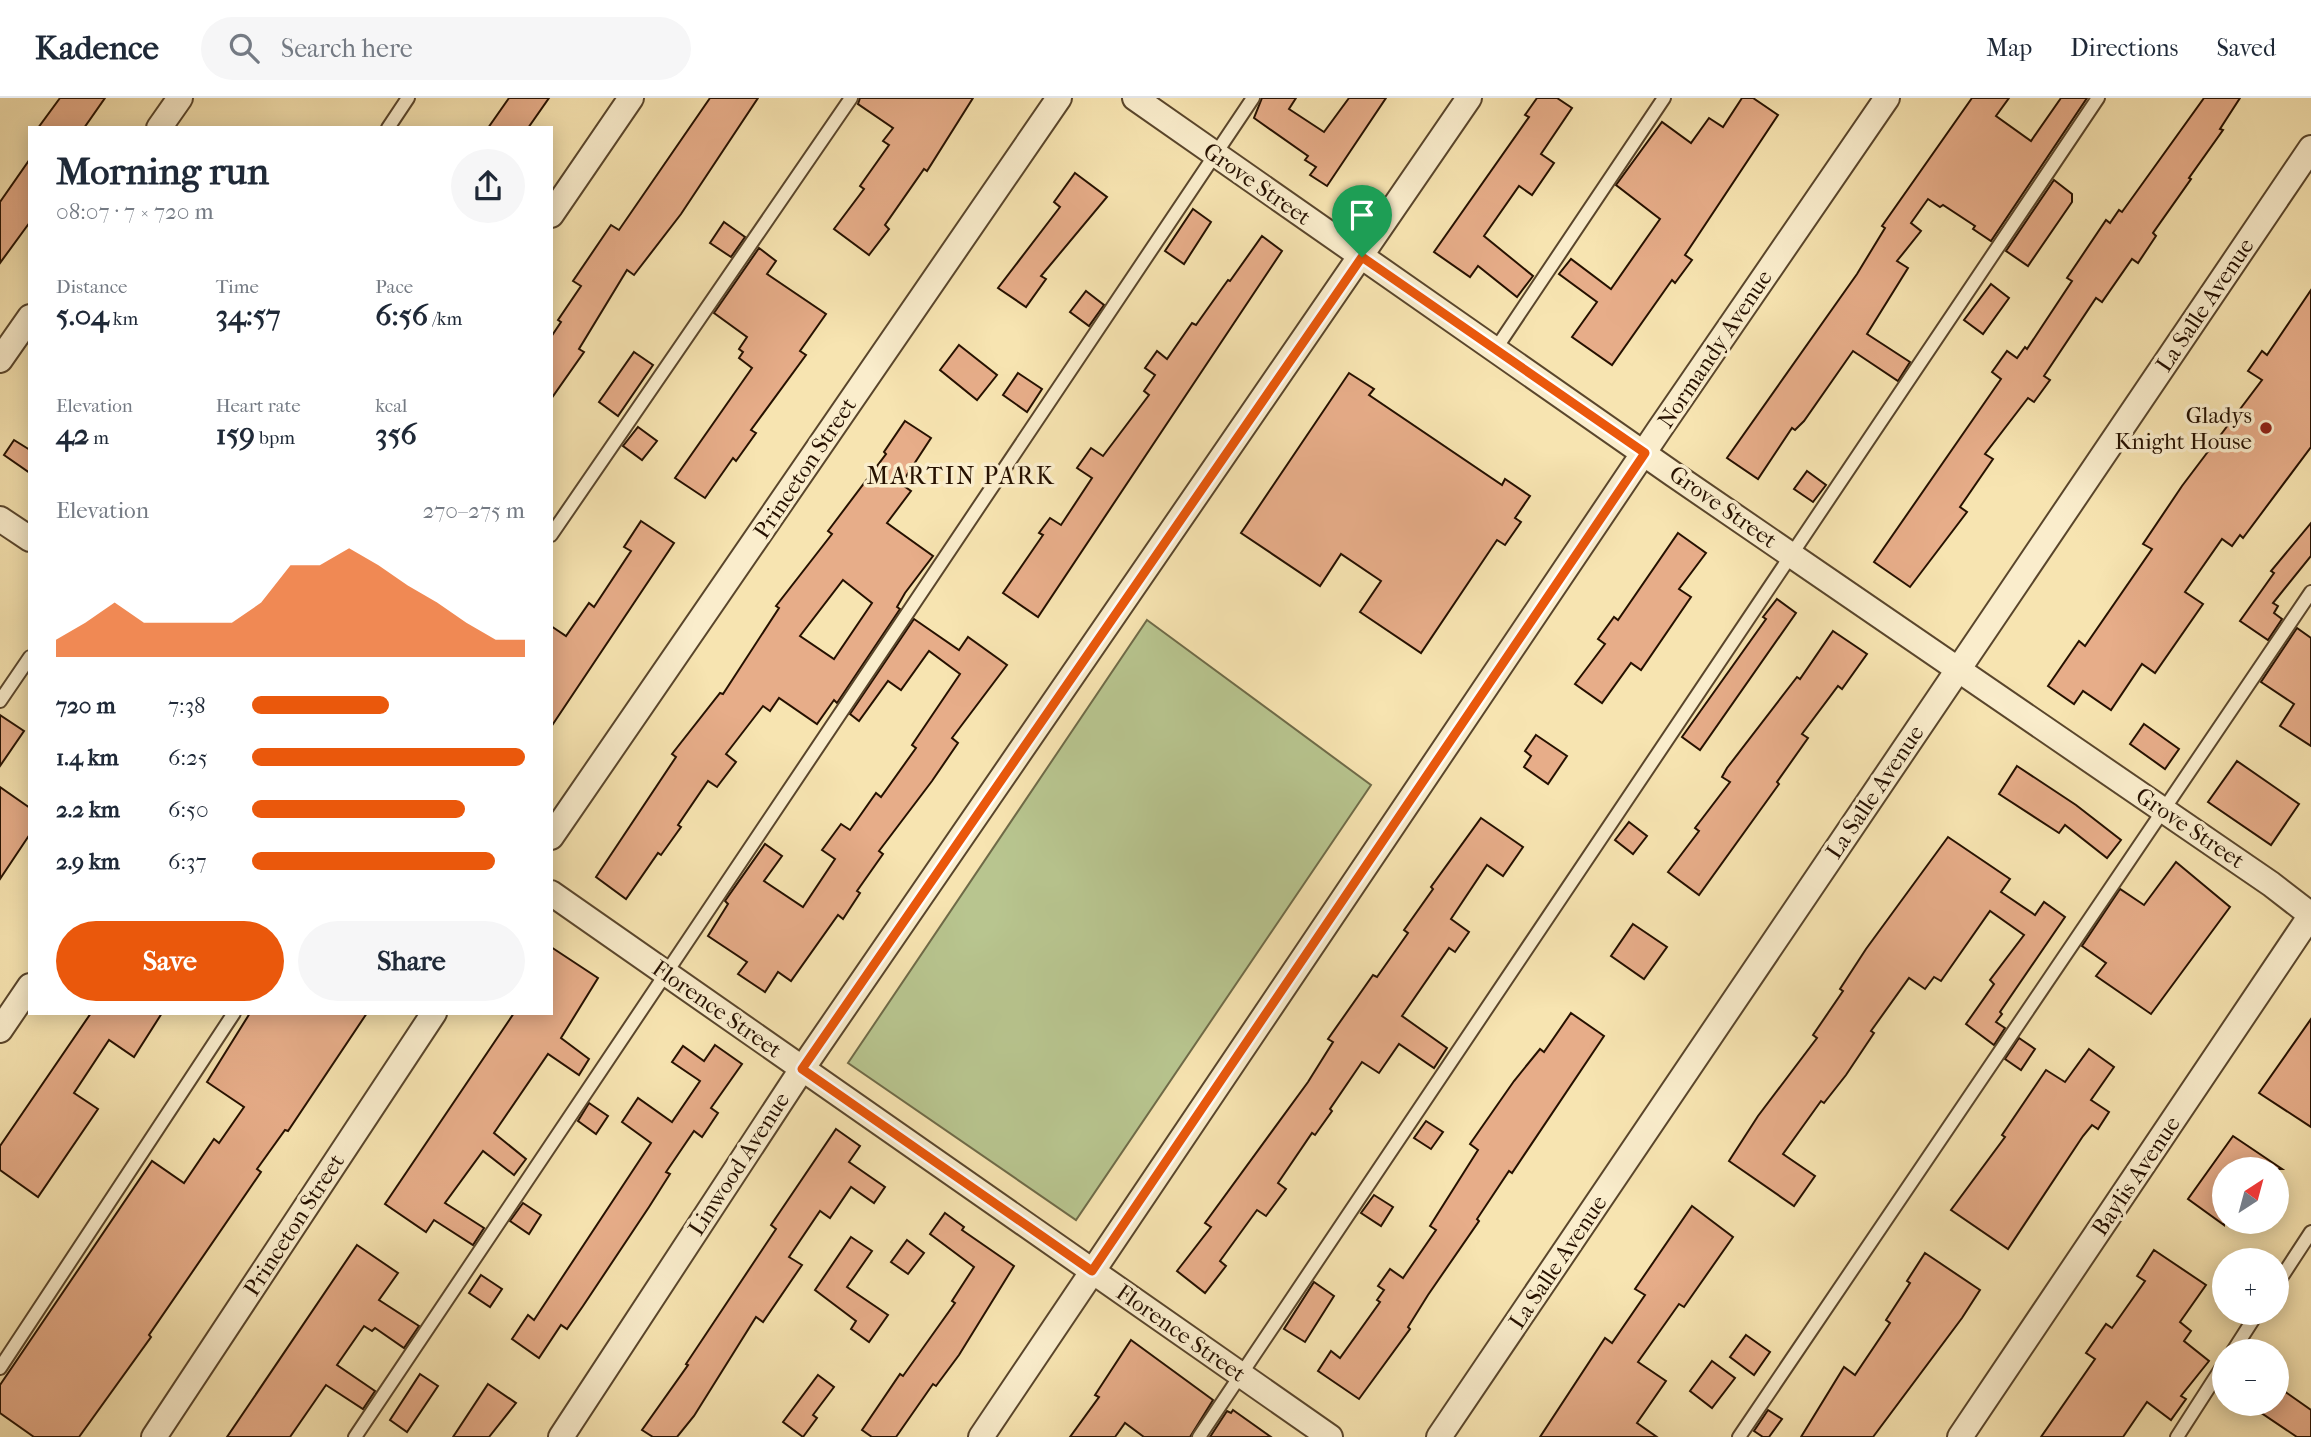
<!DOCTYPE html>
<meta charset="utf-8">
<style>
:root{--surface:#fff;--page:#f6f6f7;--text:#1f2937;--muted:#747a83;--line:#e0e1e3;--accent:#ea580c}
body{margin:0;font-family:"IM FELL French Canon",serif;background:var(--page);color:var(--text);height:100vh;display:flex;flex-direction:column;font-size:26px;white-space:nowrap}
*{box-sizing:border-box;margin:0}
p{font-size:23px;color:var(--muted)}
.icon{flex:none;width:38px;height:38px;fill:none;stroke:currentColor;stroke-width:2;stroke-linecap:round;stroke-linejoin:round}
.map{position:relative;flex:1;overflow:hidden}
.drawer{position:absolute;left:28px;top:28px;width:525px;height:889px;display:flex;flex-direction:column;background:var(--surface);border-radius:0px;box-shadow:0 4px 18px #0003}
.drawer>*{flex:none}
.needle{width:46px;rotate:36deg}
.buttons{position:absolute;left:2212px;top:1059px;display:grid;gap:14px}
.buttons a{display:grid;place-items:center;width:77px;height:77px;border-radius:50%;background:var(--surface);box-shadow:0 4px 18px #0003;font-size:35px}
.pin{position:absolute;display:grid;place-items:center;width:60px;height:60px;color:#fff;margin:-72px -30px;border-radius:50% 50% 50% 0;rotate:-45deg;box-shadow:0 0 7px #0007}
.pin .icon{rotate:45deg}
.round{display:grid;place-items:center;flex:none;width:74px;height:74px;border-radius:37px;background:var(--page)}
.overview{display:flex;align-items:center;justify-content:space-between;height:119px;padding:0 28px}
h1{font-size:38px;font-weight:700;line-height:52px}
.stats{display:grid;grid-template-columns:repeat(3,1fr);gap:10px;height:119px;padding:7px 28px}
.stats div{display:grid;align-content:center}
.stats b{font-size:30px;font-weight:700}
.stats small{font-size:19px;font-weight:400}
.stats p{font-size:19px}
.chart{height:196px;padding:14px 28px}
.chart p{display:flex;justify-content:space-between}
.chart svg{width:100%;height:126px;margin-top:7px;fill:var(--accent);opacity:.7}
.primary-button{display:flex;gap:14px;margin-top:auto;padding:14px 28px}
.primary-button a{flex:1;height:80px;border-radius:42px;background:var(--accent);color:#fff;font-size:28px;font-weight:700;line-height:80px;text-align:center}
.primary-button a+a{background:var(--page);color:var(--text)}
ul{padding:0 28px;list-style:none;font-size:23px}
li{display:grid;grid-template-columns:112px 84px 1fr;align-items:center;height:52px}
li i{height:18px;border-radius:9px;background:var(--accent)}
header{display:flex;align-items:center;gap:42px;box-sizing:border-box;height:98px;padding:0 35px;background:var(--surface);border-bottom:2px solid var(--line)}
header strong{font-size:33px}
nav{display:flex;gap:38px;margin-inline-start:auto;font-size:24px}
.search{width:490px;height:63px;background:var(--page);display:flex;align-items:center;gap:18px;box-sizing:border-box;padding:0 24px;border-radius:38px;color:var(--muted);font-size:26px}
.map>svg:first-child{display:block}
</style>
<header>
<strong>Kadence</strong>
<div class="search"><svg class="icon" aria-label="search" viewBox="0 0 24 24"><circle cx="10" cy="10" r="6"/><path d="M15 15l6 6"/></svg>Search here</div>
<nav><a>Map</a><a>Directions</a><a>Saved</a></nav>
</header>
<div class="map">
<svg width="2311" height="1339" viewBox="0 0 2311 1339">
<rect width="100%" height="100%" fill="#f7e4b1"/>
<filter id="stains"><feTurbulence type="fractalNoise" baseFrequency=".00286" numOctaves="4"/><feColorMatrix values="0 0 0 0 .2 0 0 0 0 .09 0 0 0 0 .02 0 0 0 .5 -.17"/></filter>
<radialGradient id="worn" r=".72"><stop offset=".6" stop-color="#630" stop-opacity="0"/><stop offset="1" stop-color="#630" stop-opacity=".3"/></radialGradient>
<polygon fill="#b8c58f" stroke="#6f6b48" stroke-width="2" points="1147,522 1371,687 1076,1122 848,965"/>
<g fill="#e7ad89" stroke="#261100" stroke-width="2" fill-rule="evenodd">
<polygon points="60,0 105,0 84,30 38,30"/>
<polygon points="509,0 549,0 528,30 488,30"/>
<polygon points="710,0 758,0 681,116 634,177 627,172 579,251 584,254 551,301 551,239 561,224 558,222 581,188 573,183 611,127 619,132"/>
<polygon points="860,0 973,0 927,73 924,71 885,127 889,131 869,157 834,131 864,91 860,88 889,47 883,43 893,30 858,6"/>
<polygon points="1262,0 1296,0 1289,11 1324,34 1349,0 1386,0 1327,88 1310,77 1316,69 1305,62 1308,58 1254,20"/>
<polygon points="1537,0 1557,0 1572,10 1541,56 1554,65 1532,97 1519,88 1484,138 1533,178 1517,199 1478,168 1470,179 1434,154 1529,19 1525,17"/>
<polygon points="1742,0 1753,0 1778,17 1685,157 1692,162 1675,185 1672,182 1612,267 1572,239 1597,204 1559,176 1571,161 1611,191 1660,121 1616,87 1662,24 1691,45 1709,20 1723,29"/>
<polygon points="1972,0 2009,0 1996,18 2031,43 2061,0 2087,0 1991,143 1973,131 1975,128 1943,107 1940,109 1928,101 1911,125 1921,133 1897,163 1908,170 1867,236 1910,264 1898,283 1853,253 1804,323 1795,332 1792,330 1758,381 1727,360 1857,176 1885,130 1882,128"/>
<polygon points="2204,0 2240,0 2220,31 2223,32 2189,80 2191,81 2153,135 2156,138 2138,165 2132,161 2102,204 2096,200 2044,278 2050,282 2034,304 2028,300 1985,356 1993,361 1960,409 1967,414 1910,489 1874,464 2001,281 1992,274 2007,253 2017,260 2025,249 2027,251 2072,183 2067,180 2106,122 2110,125 2119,112 2122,114"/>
<polygon points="30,61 30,124 0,165 0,104"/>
<polygon points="1075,75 1107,99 1041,178 1046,181 1026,209 998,190 1060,109 1054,104"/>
<polygon points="2054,82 2072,96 2072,104 2028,168 2006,153"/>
<polygon points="1193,111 1211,124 1184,166 1165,153"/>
<polygon points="724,124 745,139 731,159 710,145"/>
<polygon points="1262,138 1282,153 1038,519 1003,495 1043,437 1039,435 1050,420 1061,427 1092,380 1077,370 1091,350 1103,358 1149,297 1144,293 1155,277 1145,270 1157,253 1167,261 1192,225 1196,227 1228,182 1230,183"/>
<polygon points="759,150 776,163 767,176 826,216 800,253 806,257 751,332 756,335 736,363 733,360 705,400 675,380 752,270 739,260 743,254 739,251 747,239 714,215"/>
<polygon points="1991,186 2009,200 1983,236 1964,222"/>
<polygon points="2311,192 2311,349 2243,440 2240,437 2232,448 2222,441 2185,494 2203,506 2155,575 2142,566 2111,612 2083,593 2074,606 2048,588 2079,543 2085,548 2152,451 2143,446 2182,388 2262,282 2248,273 2262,253 2267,257"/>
<polygon points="1086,193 1104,207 1089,228 1070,214"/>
<polygon points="959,247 997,277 977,302 940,272"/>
<polygon points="634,254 653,267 618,318 599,304"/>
<polygon points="1018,275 1042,291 1027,314 1003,297"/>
<polygon points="1349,275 1374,291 1369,297 1502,387 1505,381 1530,398 1515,420 1521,424 1505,447 1497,442 1421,555 1360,514 1381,483 1341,456 1320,488 1241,435"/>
<path d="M905,323L931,340L901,386L911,393L887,425L933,458L905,495L897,509L900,511L837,605L834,602L817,626L779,600L770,613L763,608L726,656L736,664L717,689L708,683L678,727L681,729L661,757L658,755L626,801L596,779L676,659L672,656L720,595L723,596L779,510L776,508L832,436L828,433L886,356L884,354ZM843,482L872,505L834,561L800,538Z"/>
<polygon points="638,329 657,343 642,362 623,348"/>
<polygon points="14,342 30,352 30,375 4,357"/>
<polygon points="1807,373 1826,387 1813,404 1794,391"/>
<polygon points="641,423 674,445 551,629 551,528 566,538 589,505 594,509 631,453 624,449"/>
<polygon points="2311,425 2311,458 2273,505 2278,508 2274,515 2282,521 2268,542 2240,523 2274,475 2271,473"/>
<polygon points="1678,435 1706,455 1679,491 1691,499 1641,572 1631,565 1602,605 1575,586 1605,546 1598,541 1614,519 1618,522"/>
<polygon points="1777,501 1796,515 1700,652 1682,639 1766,521 1763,519"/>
<polygon points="914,521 959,552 968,539 1007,567 952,640 958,645 932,683 879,753 883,756 857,793 860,795 843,821 838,817 791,883 778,874 765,894 738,876 747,864 708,838 728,806 725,803 765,746 782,758 764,783 803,809 835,761 822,752 841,726 850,732 876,695 881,699 916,650 912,647 960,576 929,553 901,592 888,583 859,623 850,616"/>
<polygon points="2297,530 2311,540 2311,648 2280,628 2294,606 2261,584"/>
<polygon points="1833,533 1867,556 1842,591 1838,588 1802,636 1808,640 1777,684 1779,686 1699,797 1668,774 1699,733 1695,730 1730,684 1722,679 1727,670 1797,579 1800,581"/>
<polygon points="0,617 24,633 0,668"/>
<polygon points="2144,626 2179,651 2165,671 2130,646"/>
<polygon points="1536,637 1567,658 1548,686 1524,669 1531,658 1525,653"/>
<polygon points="2237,663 2299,706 2271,747 2208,704"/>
<polygon points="2017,668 2076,707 2121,742 2107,760 2065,727 2059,735 1999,696"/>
<polygon points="0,689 30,710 30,736 0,781"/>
<polygon points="1481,720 1523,749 1503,778 1487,767 1451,821 1469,834 1455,854 1449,850 1402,918 1447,950 1434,970 1399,946 1379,975 1362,964 1330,1011 1332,1013 1315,1037 1312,1035 1278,1085 1286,1091 1266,1118 1257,1112 1220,1163 1226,1168 1205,1195 1177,1173 1211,1129 1205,1125 1308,984 1333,944 1328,941 1373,877 1377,879 1408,835 1404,832 1433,791 1431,789"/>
<polygon points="1629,724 1647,738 1633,756 1615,742"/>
<polygon points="1948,739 2010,781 2001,794 2035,817 2044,804 2065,819 2000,914 2002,916 1996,924 2005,930 1994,947 1966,926 1994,886 1990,882 2024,837 1990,813 1941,883 1934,879 1925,891 1909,880 1871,933 1874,935 1846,977 1824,1005 1821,1003 1783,1056 1815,1078 1794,1108 1729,1063 1758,1018 1817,940 1813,937 1843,893 1840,891 1866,851"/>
<polygon points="2176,764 2230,809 2151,916 2096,878 2106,865 2082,848 2120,791 2144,807"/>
<polygon points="1633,826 1667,849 1644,881 1611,858"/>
<polygon points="551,849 598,880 561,940 589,961 579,977 548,956 494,1035 526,1061 514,1077 483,1053 445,1105 484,1130 473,1147 434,1122 426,1134 385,1106 514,915 551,915"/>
<polygon points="91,915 162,915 134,959 109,942 74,995 98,1011 38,1099 0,1072 0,1048"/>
<polygon points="250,915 367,915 288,1033 285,1032 257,1071 261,1074 149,1237 151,1239 79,1339 34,1339 0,1315 0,1287 152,1063 184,1085 214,1041 219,1045 244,1009 207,984"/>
<polygon points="1571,915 1604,938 1512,1075 1509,1073 1477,1121 1479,1123 1428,1197 1408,1229 1410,1231 1359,1301 1318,1273 1331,1253 1340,1260 1380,1204 1377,1202 1384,1192 1378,1188 1390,1171 1403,1180 1436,1132 1430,1128 1478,1052 1470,1046 1514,983 1540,951 1544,954"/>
<polygon points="2311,921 2311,1029 2259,995"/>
<polygon points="2019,940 2035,951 2021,972 2005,961"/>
<polygon points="715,947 742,966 711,1010 718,1015 702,1039 694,1033 666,1074 670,1076 649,1109 583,1208 567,1231 561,1227 539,1260 512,1241 528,1217 534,1222 651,1045 622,1024 638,1000 672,1024 700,983 672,964 683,948 704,963"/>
<polygon points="2089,951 2114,969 2091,1002 2109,1014 2098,1031 2092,1027 2083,1038 2008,1151 1951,1112 2005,1039 2002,1037 2046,972 2065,984"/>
<polygon points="589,1005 608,1018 596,1036 578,1023"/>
<polygon points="1426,1023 1443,1034 1431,1051 1414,1040"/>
<polygon points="836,1031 860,1048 849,1064 885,1089 874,1105 851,1089 830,1120 820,1113 789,1159 802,1167 763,1224 756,1219 694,1318 677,1339 653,1339 642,1332 688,1267 686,1266 776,1131 771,1127"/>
<polygon points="2233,1038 2282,1071 2224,1071 2224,1127 2188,1101"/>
<polygon points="1374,1097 1393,1109 1381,1128 1361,1115"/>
<polygon points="523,1105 541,1117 529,1136 510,1123"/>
<polygon points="1692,1108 1733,1139 1684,1209 1679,1206 1638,1264 1666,1283 1637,1325 1657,1339 1540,1339 1605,1240 1612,1245 1645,1197 1635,1191"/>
<polygon points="945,1115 964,1129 962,1132 1014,1168 959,1257 936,1288 933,1286 896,1339 872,1339 862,1332 900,1276 903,1278 955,1205 952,1203 974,1169 930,1136"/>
<polygon points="851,1139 872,1153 847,1189 888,1217 869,1244 851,1231 856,1223 815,1192"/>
<polygon points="907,1142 924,1155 908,1176 891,1164"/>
<polygon points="357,1147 398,1175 379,1202 419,1228 404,1250 375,1230 372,1233 364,1228 337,1267 375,1293 363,1311 326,1287 290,1339 227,1339"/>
<polygon points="2154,1152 2206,1187 2180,1224 2191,1233 2184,1243 2209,1263 2181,1298 2186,1301 2171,1322 2147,1304 2123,1339 2041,1339 2095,1261 2086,1255 2106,1226 2112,1230 2145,1183 2137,1178"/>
<polygon points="1925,1155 1980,1192 1962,1220 1873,1339 1801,1339 1844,1269 1855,1277 1890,1225 1886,1222 1910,1185 1907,1183"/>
<polygon points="481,1177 502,1191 490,1209 469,1195"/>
<polygon points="1314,1184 1334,1198 1305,1244 1284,1231"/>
<polygon points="1746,1237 1770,1254 1754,1277 1730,1259"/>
<polygon points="1131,1242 1213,1302 1190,1339 1144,1339 1125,1325 1115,1339 1070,1339 1099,1299 1095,1297"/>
<polygon points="1712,1263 1735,1280 1712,1310 1690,1293"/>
<polygon points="420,1276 438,1288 407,1334 390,1322"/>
<polygon points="818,1277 834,1289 813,1317 817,1320 803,1339 783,1324"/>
<polygon points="488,1286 516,1305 489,1339 453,1339"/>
<polygon points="2277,1288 2311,1312 2311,1339 2297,1339 2248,1306 2277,1306"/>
<polygon points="1233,1312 1271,1339 1210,1339 1227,1313 1231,1315"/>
<polygon points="1768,1312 1782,1321 1769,1339 1763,1339 1754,1333"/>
</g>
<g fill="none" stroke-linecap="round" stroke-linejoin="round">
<g stroke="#5a462c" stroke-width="16">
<g id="service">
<polyline points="388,30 408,0"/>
<polyline points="1495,252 1664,0"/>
<polyline points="551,437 851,0"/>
<polyline points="0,603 30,559"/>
<polyline points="2277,1186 2311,1134"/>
<polyline points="2233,1253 2258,1214"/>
<polyline points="0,1270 234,915"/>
<polyline points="355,1339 1253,0"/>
<polyline points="1199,1339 2098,0"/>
<polyline points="1739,1339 2311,494"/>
<polyline points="2177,1339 2224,1266"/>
</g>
</g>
<g stroke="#5a462c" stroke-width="28">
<g id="minor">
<polyline points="1135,0 1673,376 2271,786 2311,817 1960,1339"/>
<polyline points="159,30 180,0"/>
<polyline points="551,117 631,0"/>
<polyline points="0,262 30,219"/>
<polyline points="0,421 30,441"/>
<polyline points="551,739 1059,0"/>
<polyline points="551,795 1330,1339"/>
<polyline points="0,932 30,888"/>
<polyline points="154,1339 434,915"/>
<polyline points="561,1339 802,971 1469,0"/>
<polyline points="981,1339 1659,332 1887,0"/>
<polyline points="1439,1339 2311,50"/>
</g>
</g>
<use href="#service" stroke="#faedcc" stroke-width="12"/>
<use href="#minor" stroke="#faedcc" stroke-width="24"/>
</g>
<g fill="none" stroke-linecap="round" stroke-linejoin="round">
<g stroke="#fff" stroke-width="14">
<polygon id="route" points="1362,159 1645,355 1092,1173 802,971"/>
</g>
<use href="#route" stroke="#ea580c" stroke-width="9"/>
</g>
<circle fill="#8f2418" stroke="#faedcc" stroke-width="2.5" cx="2266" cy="330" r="7"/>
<g text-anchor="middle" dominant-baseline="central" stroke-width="7" stroke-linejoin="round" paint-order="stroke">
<g font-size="23" fill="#261100" stroke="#faedcc">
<text transform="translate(1257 86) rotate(35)">Grove Street</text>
<text transform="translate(2205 207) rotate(-56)">La Salle Avenue</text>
<text transform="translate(1715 251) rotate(-56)">Normandy Avenue</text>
<text transform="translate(805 370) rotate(-56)">Princeton Street</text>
<text transform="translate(1723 409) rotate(35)">Grove Street</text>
<text transform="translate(1875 694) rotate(-56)">La Salle Avenue</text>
<text transform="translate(2190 730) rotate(34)">Grove Street</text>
<text transform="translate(717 911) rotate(35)">Florence Street</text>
<text transform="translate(739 1066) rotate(-57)">Linwood Avenue</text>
<text transform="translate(2136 1078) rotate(-56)">Baylis Avenue</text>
<text transform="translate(294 1127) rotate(-57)">Princeton Street</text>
<text transform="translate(1558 1164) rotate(-56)">La Salle Avenue</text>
<text transform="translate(1181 1235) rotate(35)">Florence Street</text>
</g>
<g font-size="23" fill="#261100" stroke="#faedcc" text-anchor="end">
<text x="2252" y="317">Gladys<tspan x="2252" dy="26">Knight House</tspan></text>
</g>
<g font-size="24" letter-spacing="2" fill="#261100" stroke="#faedcc">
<text x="961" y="378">MARTIN PARK</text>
</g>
</g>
<rect width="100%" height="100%" filter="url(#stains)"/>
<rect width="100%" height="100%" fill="url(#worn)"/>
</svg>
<div class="buttons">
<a><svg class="needle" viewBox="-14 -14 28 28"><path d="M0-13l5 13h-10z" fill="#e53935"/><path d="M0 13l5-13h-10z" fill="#747a83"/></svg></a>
<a>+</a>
<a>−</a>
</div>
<div class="pin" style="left:1362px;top:159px;background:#1e9e55"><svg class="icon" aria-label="arrive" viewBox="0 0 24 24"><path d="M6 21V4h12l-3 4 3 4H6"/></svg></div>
<section class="drawer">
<div class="overview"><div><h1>Morning run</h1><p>08:07 · 7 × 720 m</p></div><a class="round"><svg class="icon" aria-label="share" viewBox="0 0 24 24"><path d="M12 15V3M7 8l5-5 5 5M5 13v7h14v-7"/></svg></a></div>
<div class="stats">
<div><p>Distance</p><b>5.04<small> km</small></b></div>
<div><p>Time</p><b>34:57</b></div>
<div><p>Pace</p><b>6:56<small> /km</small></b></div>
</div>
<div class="stats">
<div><p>Elevation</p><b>42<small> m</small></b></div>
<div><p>Heart rate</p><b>159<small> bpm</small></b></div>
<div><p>kcal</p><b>356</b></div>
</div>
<div class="chart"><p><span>Elevation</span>270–275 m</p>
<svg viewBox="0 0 160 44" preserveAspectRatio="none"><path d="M0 44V38L10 32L20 25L30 32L40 32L50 32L60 32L70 25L80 12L90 12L100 6L110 12L120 19L130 25L140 32L150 38L160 38V44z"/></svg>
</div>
<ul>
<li><b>720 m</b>7:38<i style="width:50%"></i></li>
<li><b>1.4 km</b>6:25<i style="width:100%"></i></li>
<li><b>2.2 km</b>6:50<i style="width:78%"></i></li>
<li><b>2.9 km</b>6:37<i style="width:89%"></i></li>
</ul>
<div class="primary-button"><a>Save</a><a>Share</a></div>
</section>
</div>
